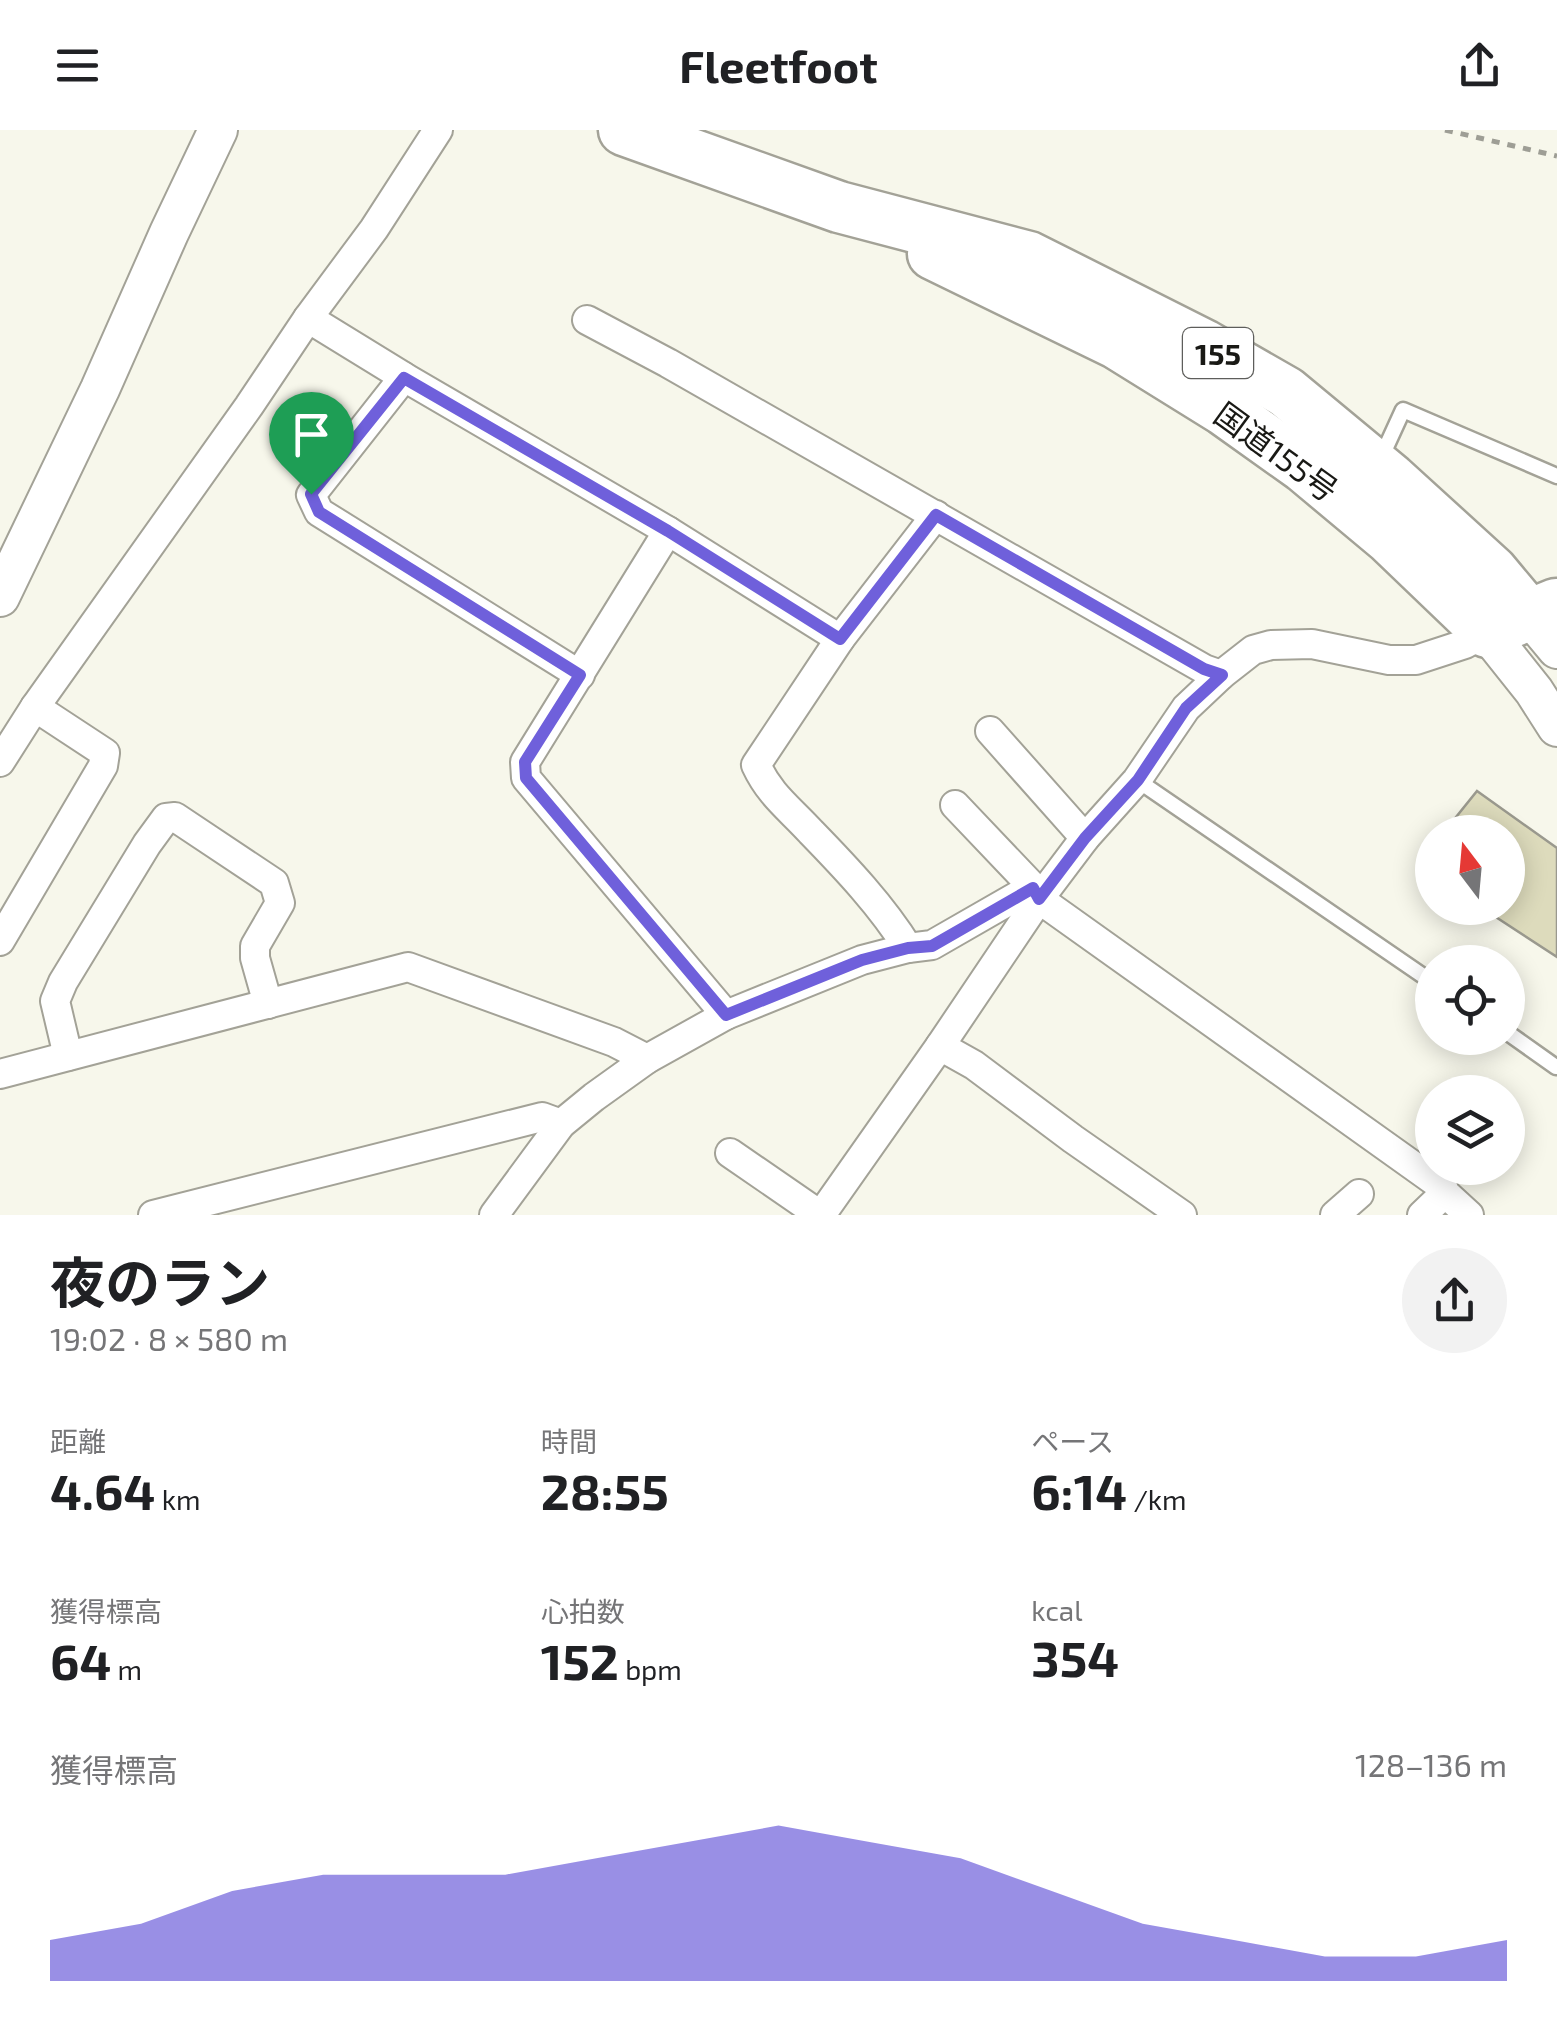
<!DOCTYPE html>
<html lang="ja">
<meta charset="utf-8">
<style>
:root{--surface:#fff;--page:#f2f2f2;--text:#202124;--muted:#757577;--accent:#6f60db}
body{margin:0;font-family:"Exo 2","Noto Sans JP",sans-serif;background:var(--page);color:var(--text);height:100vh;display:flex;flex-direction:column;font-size:38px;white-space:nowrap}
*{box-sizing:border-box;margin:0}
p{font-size:32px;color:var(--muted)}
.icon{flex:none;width:55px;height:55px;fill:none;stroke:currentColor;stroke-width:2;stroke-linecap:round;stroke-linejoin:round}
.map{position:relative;height:1085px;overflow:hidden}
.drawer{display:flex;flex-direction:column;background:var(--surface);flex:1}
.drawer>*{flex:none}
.needle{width:65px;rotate:344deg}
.buttons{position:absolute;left:1415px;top:685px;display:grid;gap:20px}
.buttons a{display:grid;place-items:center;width:110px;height:110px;border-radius:50%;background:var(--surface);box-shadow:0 5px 25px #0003;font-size:50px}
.pin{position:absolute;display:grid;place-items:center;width:85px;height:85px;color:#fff;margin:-102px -42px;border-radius:50% 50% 50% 0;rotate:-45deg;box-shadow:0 0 10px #0007}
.pin .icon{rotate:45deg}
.round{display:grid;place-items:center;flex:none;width:105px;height:105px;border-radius:52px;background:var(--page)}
.head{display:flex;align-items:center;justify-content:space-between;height:170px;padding:0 50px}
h1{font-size:55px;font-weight:700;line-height:75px}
.stats{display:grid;grid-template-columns:repeat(3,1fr);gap:15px;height:170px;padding:10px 50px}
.stats div{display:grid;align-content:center}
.stats b{font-size:50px;font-weight:700}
.stats small{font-size:28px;font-weight:400}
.stats p{font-size:28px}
.chart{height:280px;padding:20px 50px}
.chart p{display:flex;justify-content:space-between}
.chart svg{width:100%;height:180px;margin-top:10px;fill:var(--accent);opacity:.7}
header{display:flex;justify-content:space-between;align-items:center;height:130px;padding:0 50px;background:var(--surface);font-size:45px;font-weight:700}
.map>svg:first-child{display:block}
</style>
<header><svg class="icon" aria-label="menu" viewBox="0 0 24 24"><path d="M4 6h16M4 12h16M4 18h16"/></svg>Fleetfoot<svg class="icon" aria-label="share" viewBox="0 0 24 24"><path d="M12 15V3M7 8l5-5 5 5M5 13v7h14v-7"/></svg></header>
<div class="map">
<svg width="1557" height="1085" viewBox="0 0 1557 1085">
<rect width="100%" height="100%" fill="#f7f7eb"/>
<polygon fill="#dddbbc" stroke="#9a998e" stroke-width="2.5" points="1477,661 1557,718 1557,827 1482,778 1508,778 1508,702 1444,702"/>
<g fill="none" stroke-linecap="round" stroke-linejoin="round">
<g stroke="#a3a297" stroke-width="19">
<g id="lane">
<polyline points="1381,328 1403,280 1557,346"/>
<polyline points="1137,650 1432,852"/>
<polyline points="1508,903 1556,937"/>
</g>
</g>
<g stroke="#a3a297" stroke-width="32">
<g id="street">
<polyline points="308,188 404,247 668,401 525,632 526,648 726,885"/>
<polyline points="587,190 668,233 1204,539 1221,545"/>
<polyline points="404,247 311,365 319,382 580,545"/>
<polyline points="668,401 840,509"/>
<polyline points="990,601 1085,708"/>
<polyline points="0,632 35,577 249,276 308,188 374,99 438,0"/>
<polyline points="955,675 1033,757 1039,769 1443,1057 1445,1063 1469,1085"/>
<polyline points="0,811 103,636 105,623 35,577"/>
<path d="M908,818C882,776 846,738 811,702C789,678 770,665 756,635L840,509L936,385"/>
<polyline points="940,916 974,935 1073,1009 1182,1085"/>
<polyline points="68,926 55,871 63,852 147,714 166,688 175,687 274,753 280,773 255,816 255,828 268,874"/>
<polyline points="0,944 408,837 614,912 647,929"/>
<polyline points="730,1023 820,1085"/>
<polyline points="153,1085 542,987 561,994"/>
<polyline points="494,1085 561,994 594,967 647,929 726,885 862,830 908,818 932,815 1033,757"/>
<polyline points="821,1085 940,916 1039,769 1085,708 1137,650 1186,578 1221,545 1253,520 1271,515 1312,514 1389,530 1416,530 1465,514 1487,502"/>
<polyline points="1335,1085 1359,1064"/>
<polyline points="1422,1085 1445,1063"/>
</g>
</g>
<g stroke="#a3a297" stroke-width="42">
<g id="secondary">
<polyline points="0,467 100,259 169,103 218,0"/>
<polyline points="1528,484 1557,519"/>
<polyline points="1487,502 1534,561 1557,597"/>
</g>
</g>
<g stroke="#a3a297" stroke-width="55">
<g id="highway">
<polyline points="624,0 839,77 1029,127 1204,215 1286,262 1391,349 1492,441 1528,484"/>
<polyline points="933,124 1116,213 1224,280 1304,337 1389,408 1487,502 1556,474"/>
</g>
</g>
<polyline stroke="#9e9e95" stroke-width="5" stroke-dasharray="8 8" stroke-linecap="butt" points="1445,0 1557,26"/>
<use href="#lane" stroke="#fff" stroke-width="14"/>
<use href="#street" stroke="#fff" stroke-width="28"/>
<use href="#secondary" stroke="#fff" stroke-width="38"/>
<use href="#highway" stroke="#fff" stroke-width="50"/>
</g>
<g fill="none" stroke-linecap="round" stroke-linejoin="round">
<g stroke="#fff" stroke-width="20">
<polygon id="route" points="404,248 668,401 840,509 936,385 1204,539 1222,545 1186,578 1138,650 1085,708 1039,769 1033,758 932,816 908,818 862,830 726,885 526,648 525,632 580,545 319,382 311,364"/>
</g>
<use href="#route" stroke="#6f60db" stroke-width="12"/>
</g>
<g text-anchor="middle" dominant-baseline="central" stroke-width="10" stroke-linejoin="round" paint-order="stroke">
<rect fill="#fff" stroke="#5e5e5b" stroke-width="2.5" x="1183" y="198" width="70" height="50" rx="8"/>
<g font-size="30" font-weight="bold" fill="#191915">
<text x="1218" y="223">155</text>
</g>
<g font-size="32" fill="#191915" stroke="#fff">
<text transform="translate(1277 321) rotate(36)">国道155号</text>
</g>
</g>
</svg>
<div class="buttons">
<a><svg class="needle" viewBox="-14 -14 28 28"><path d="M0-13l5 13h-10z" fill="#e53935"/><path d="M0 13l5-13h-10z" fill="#757577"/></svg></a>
<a><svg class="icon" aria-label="locate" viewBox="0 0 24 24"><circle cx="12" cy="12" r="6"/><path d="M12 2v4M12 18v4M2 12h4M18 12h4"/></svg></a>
<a><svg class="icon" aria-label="layers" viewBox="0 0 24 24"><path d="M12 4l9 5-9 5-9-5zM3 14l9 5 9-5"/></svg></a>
</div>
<div class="pin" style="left:311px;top:364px;background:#1e9e55"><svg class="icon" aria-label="arrive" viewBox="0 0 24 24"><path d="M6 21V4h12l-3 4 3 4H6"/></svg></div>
</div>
<section class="drawer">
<div class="head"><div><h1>夜のラン</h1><p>19:02 · 8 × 580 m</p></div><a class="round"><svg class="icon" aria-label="share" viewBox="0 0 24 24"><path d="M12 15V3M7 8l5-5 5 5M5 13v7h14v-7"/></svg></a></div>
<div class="stats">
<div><p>距離</p><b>4.64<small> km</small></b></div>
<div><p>時間</p><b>28:55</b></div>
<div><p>ペース</p><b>6:14<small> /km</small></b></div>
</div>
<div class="stats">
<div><p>獲得標高</p><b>64<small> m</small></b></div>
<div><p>心拍数</p><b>152<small> bpm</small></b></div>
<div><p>kcal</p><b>354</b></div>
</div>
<div class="chart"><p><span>獲得標高</span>128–136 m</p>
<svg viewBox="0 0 160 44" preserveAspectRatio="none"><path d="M0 44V34L10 30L20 22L30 18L40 18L50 18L60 14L70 10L80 6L90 10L100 14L110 22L120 30L130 34L140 38L150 38L160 34V44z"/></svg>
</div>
</section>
